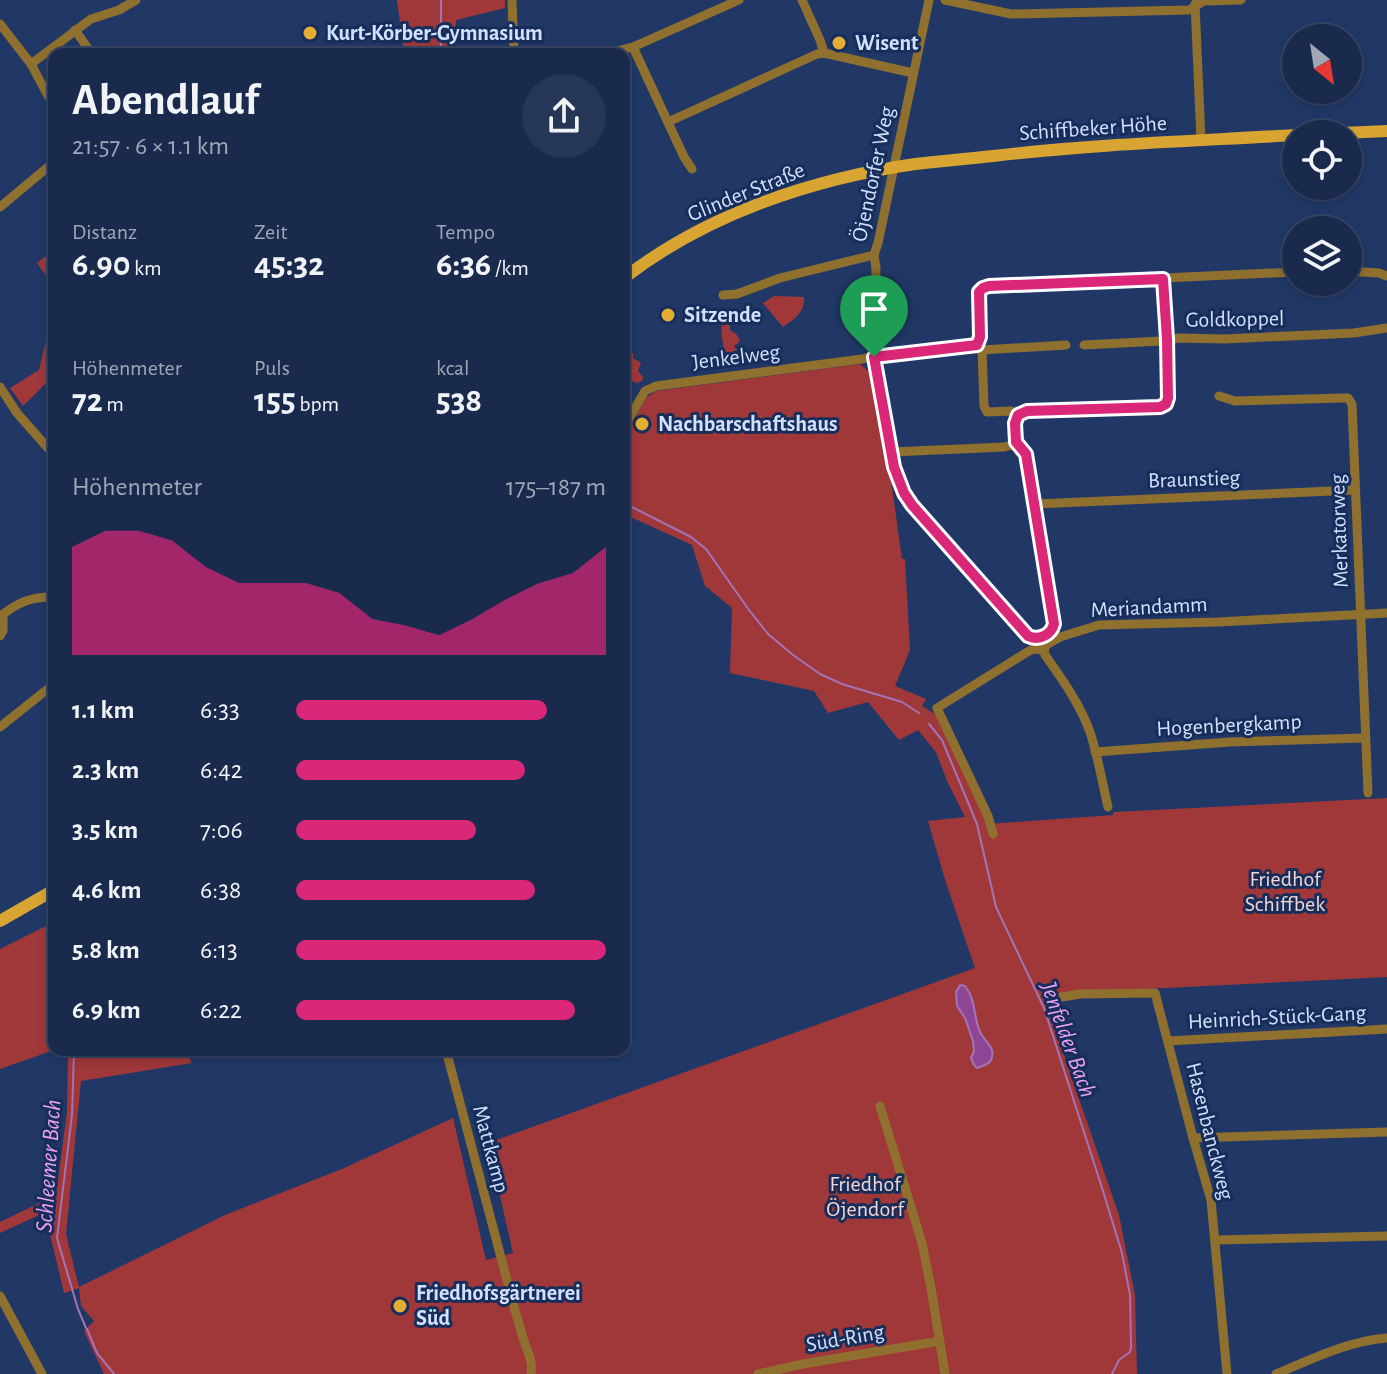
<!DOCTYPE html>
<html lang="de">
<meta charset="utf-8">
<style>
:root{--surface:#192a4d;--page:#263657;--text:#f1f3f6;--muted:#9fa7b6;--line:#374665;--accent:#db2777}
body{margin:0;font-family:"Alegreya Sans",sans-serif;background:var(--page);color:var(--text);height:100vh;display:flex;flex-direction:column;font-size:30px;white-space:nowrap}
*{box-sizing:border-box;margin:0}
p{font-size:26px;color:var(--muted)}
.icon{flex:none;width:44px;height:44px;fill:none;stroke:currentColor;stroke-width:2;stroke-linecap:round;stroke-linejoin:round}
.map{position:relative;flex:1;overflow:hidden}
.drawer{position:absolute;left:48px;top:48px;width:582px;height:1008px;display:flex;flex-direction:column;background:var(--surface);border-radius:16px;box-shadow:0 4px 12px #0003,0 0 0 2px var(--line)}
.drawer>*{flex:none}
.needle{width:52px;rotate:150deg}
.tools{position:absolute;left:1282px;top:24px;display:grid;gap:16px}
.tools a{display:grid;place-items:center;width:80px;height:80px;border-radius:50%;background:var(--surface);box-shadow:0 4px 12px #0003,0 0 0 2px var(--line);font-size:40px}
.pin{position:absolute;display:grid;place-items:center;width:68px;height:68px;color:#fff;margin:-82px -34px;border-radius:50% 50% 50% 0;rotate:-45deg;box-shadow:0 0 8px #0007}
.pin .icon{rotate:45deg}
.round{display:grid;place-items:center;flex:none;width:84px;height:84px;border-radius:42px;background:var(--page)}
.summary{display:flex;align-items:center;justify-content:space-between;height:136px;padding:0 24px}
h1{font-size:44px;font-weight:600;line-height:60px}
.figures{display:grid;grid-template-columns:repeat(3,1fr);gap:12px;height:136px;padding:8px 24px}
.figures div{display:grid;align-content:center}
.figures b{font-size:34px;font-weight:600}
.figures small{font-size:22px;font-weight:400}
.figures p{font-size:22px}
.chart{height:224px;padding:16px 24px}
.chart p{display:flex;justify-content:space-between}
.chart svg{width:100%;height:144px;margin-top:8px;fill:var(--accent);opacity:.7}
ul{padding:0 24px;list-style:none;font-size:26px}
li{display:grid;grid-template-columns:128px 96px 1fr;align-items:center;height:60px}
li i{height:20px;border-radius:10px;background:var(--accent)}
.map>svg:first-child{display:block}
</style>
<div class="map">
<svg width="1387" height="1374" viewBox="0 0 1387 1374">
<rect width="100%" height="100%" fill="#213867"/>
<g fill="#a0383a">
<polygon points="397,0 505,0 505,8 456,20 454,54 404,54"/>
<polygon points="54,250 54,286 37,263"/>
<path d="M774,296L804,297C805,313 794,319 783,327L763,303Z"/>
<polygon points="54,307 54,375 23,406 10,388 39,370"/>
<path d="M722,323H730V330L737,335L740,341L734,346L739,354L738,359L732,362L727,360C724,351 720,332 722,323Z"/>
<polygon points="626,353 633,353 633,358 641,363 638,371 643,377 642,381 637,383 629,380 625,375"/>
<polygon points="860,364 871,373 891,480 902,559 905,559 910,650 895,686 926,699 922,706 938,716 988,824 1113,815 1114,812 1387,798 1387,977 1043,994 1119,1215 1135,1295 1137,1374 104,1374 84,1331 94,1321 81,1306 79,1288 64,1293 50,1234 52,1209 0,1233 0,1222 56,1195 67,1112 68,1050 185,1050 192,1063 81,1081 66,1234 79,1287 225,1215 342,1169 453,1118 486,1260 513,1253 488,1143 975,968 946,883 928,821 965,817 947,781 936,752 918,730 899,740 868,702 828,713 814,691 730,673 732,608 705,586 692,545 624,514 624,438 646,398 656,391"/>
<polygon points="54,922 54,1050 0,1069 0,949"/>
</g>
<path fill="#8d4696" stroke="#a274b6" stroke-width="2" d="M960,985L965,986C977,1001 973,1019 981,1034C985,1041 995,1048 992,1057C991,1064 983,1066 977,1068L974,1065L971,1058L974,1051L973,1041L965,1018L957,1006L956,992Z"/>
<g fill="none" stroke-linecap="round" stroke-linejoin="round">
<g stroke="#a274b6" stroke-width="2">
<polyline points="441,54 441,0"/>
<polyline points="624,503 691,537 706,549 749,610 768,634 793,655 820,674 842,684 902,702 919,713"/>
<polyline points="929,724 942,740 977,824 996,907 1044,1008 1103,1191 1122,1253 1130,1295 1131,1347 1130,1352 1119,1360 1112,1374"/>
<polyline points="74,1050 72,1115 57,1238 78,1309 86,1328"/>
<polyline points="87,1329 97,1353 114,1374"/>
</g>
<g stroke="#8f702e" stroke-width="9">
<polyline points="512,0 514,54"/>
<polyline points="802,0 820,40 824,53"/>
<polyline points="945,0 1011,14 1189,10 1204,1 1241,0"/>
<polyline points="1195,4 1201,140"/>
<polyline points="0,24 31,64 54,107"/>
<polyline points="75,30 92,54"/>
<polyline points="633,47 684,157 692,169"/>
<polyline points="605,54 633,47 739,0"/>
<polyline points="31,64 91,19 119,10 136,0"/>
<polyline points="668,122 817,54 824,53 913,73"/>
<polyline points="0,207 54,162"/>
<polyline points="1348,271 1379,273 1387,276"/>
<polyline points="723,295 737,294 780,278 874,255"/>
<polyline points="977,345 980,337 979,292 983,288 989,286 1296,272"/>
<polyline points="1084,345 1161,341 1179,338 1224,339 1354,333 1387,328"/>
<polyline points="979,347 982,350 984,406 987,412 1011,411 1018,415 1027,411 1160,407 1166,404 1168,398 1167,339 1163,279"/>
<polyline points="0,387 17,413 54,455"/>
<polyline points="1219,396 1235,401 1342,398 1348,398 1352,404 1368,793"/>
<polyline points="624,427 645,391 656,386 862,359 887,354 970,347 977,345 982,350 1066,345"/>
<polyline points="1016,442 1015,423 1018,415"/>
<path d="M892,452L1004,447L1012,445L1016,442L1026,454L1053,616C1054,632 1044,642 1028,636L912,505L904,493L894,467L874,357L876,268L874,255L878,243L929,0"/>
<polyline points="1035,504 1355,490"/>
<path d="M0,617C16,603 32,596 54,597"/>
<polyline points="0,636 3,631 3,614"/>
<path d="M1044,650L1045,655C1062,679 1080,704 1090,732C1098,756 1102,782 1108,807"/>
<polyline points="0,727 54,684"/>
<polyline points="1095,752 1230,742 1365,738"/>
<polyline points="993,834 988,816 937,708 1029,651 1034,649 1044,650 1046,645 1060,637 1099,625 1218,622 1387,613"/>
<polyline points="1056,998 1080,994 1155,993 1193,1138 1211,1200 1227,1374"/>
<polyline points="1168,1041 1387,1029"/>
<path d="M446,1050L516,1314C519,1323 521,1332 524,1341C528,1353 533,1361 531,1374"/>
<polyline points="880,1106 922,1243 931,1288 945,1374"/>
<polyline points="1193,1138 1387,1132"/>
<polyline points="1215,1240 1387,1236"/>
<polyline points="0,1296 42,1374"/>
<polyline points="758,1374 803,1364 940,1341"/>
<path d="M1276,1374C1312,1359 1348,1341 1387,1338"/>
</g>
<g stroke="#d9a532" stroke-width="12">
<polyline points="1320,134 1387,131"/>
<path d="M624,278C707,214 812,179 915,164C941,161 967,159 993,156C1094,144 1195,141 1296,135"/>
<polyline points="0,921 54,890"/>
</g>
</g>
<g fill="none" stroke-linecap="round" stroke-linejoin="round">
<g stroke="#fff" stroke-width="16">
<path id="route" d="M1163,279L1167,339L1168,398L1166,404L1160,407L1027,411L1018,415L1015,423L1016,442L1026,454L1054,624C1051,635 1039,641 1028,636L912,505L904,493L894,467L874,357L977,345L980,337L979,292L983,288L989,286Z"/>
</g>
<use href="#route" stroke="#db2777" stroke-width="10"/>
</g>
<g fill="#e4ae35" stroke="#172e5b" stroke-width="3">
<circle cx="310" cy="33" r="8"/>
<circle cx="839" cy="43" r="8"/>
<circle cx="668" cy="315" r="8"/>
<circle cx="642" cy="424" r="8"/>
<circle cx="400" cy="1306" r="8"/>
</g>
<g text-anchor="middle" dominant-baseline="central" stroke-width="6" stroke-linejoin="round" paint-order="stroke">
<g font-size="22" font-weight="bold" fill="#d2e1ff" stroke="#172e5b" text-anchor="start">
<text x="326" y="33">Kurt-Körber-Gymnasium</text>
<text x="855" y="43">Wisent</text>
<text x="684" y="315">Sitzende</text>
<text x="658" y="424">Nachbarschaftshaus</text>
<text x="416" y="1293">Friedhofsgärtnerei<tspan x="416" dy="25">Süd</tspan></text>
</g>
<g font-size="22" fill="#d2e1ff" stroke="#172e5b">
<text transform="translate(1093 128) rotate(-4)">Schiffbeker Höhe</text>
<text transform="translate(873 174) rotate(-78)">Öjendorfer Weg</text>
<text transform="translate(746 192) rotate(-22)">Glinder Straße</text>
<text transform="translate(1235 319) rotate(-1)">Goldkoppel</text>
<text transform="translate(736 357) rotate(-7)">Jenkelweg</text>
<text transform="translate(1194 479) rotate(-2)">Braunstieg</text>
<text transform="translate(1339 531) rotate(-92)">Merkatorweg</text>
<text transform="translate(1149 607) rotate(-3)">Meriandamm</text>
<text transform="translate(1229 725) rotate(-3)">Hogenbergkamp</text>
<text transform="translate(1277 1017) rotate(-3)">Heinrich-Stück-Gang</text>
<text transform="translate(1210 1131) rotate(76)">Hasenbanckweg</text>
<text transform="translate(491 1149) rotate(75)">Mattkamp</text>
<text transform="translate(845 1338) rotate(-10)">Süd-Ring</text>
</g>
<g font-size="22" fill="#f3d4d2" stroke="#172e5b">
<text x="1285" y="879">Friedhof<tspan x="1285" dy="25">Schiffbek</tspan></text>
<text x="865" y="1184">Friedhof<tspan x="865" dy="25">Öjendorf</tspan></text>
</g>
<g font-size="24" font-style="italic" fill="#eca1f5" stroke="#172e5b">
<text transform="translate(1068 1040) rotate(70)">Jenfelder Bach</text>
<text transform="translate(49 1166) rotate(-86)">Schleemer Bach</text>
</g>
</g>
</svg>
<div class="tools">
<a><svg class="needle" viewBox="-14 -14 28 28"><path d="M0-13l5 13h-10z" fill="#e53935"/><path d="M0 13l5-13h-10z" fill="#9fa7b6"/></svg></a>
<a><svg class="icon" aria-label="locate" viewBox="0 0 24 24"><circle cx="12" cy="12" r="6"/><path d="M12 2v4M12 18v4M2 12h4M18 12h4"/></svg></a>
<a><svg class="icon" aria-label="layers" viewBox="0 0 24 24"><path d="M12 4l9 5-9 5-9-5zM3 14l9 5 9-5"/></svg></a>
</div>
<div class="pin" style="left:874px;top:357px;background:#1e9e55"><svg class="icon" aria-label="arrive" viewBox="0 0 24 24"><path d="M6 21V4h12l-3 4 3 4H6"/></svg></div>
<section class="drawer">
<div class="summary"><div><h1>Abendlauf</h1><p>21:57 · 6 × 1.1 km</p></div><a class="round"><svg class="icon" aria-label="share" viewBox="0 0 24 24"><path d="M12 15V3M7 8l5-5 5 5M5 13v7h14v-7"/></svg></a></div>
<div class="figures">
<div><p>Distanz</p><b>6.90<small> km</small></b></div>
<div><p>Zeit</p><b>45:32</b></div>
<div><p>Tempo</p><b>6:36<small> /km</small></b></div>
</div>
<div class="figures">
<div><p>Höhenmeter</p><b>72<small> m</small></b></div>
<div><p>Puls</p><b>155<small> bpm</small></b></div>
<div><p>kcal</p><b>538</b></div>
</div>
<div class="chart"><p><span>Höhenmeter</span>175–187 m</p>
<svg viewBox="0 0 160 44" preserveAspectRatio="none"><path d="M0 44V11L10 6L20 6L30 9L40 17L50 22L60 22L70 22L80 25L90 33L100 35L110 38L120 33L130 27L140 22L150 19L160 11V44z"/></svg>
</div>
<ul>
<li><b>1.1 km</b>6:33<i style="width:81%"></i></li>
<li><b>2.3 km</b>6:42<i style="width:74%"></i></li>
<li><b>3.5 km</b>7:06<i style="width:58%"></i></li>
<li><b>4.6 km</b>6:38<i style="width:77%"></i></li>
<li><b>5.8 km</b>6:13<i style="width:100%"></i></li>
<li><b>6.9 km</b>6:22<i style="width:90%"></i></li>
</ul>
</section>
</div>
